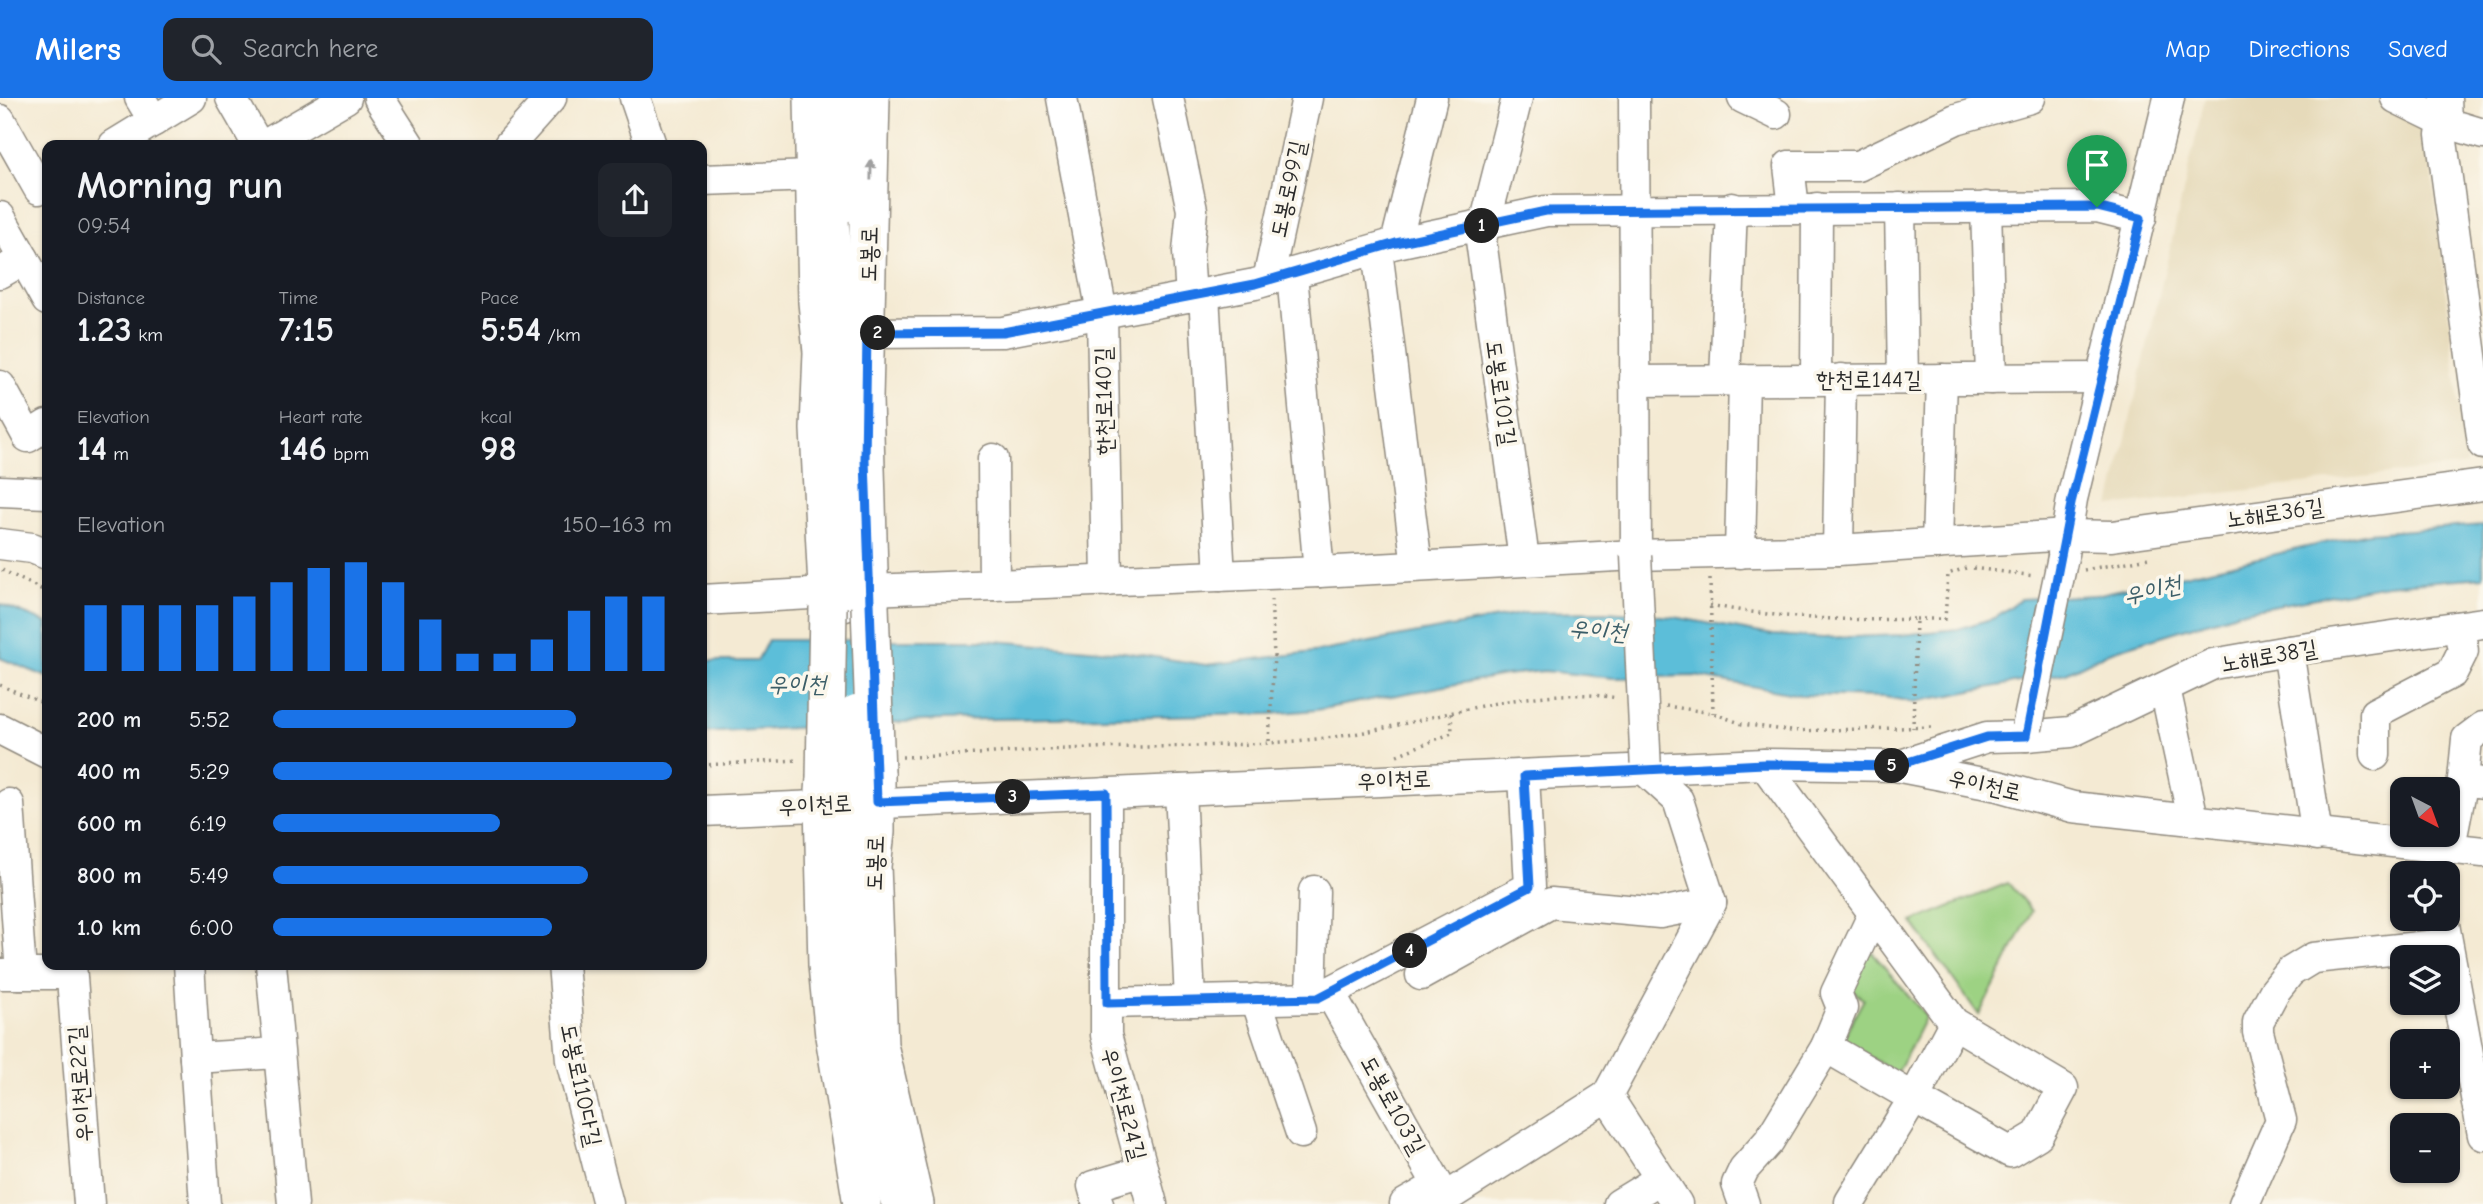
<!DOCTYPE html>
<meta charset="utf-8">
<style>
:root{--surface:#171b24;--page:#20242c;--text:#f1f3f6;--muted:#9ea1a6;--accent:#1a73e8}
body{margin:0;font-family:"Comic Neue","Poor Story",sans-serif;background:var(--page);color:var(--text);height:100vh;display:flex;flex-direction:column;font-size:26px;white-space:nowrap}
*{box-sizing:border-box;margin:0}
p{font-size:23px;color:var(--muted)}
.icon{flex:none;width:38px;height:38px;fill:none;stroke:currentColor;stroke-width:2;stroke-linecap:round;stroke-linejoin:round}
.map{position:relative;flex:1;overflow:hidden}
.sheet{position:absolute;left:42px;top:42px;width:665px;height:830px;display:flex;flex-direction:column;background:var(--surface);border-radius:14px;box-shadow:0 2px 5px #0004}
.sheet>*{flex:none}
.needle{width:46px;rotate:139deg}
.controls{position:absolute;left:2390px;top:679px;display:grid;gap:14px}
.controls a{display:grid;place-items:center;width:70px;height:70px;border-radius:14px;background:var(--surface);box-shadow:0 2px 5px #0004;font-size:35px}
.pin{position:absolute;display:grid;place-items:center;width:60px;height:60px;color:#fff;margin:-72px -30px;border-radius:50% 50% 50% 0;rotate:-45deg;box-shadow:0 0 7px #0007}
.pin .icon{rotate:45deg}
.km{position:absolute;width:35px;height:35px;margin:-18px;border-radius:50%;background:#222;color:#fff;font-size:19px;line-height:35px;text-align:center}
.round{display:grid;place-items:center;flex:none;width:74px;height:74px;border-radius:14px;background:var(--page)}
.overview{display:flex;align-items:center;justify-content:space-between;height:119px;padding:0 35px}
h1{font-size:38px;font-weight:800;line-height:52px}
.stats{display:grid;grid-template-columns:repeat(3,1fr);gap:10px;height:119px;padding:7px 35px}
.stats div{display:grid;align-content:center}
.stats b{font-size:35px;font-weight:800}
.stats small{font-size:19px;font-weight:400}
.stats p{font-size:19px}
.chart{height:196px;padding:14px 35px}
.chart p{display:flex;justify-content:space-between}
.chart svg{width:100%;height:126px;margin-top:7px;stroke:var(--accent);stroke-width:6}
ul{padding:0 35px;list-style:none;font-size:23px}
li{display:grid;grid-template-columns:112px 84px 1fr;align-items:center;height:52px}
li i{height:18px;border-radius:9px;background:var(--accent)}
header{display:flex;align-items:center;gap:42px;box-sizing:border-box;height:98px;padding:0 35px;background:var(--accent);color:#fff}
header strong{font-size:33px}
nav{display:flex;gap:38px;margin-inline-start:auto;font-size:24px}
.search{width:490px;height:63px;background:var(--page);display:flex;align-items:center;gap:18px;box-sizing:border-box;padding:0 24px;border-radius:14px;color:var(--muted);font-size:26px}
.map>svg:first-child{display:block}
</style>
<header>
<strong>Milers</strong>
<div class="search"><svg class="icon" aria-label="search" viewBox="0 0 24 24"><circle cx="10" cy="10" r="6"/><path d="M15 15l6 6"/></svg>Search here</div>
<nav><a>Map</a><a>Directions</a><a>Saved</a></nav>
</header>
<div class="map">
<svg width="2483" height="1106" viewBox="0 0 2483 1106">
<rect width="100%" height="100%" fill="#fbf7ec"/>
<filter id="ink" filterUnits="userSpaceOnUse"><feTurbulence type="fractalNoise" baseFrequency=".0143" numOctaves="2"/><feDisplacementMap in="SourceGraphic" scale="14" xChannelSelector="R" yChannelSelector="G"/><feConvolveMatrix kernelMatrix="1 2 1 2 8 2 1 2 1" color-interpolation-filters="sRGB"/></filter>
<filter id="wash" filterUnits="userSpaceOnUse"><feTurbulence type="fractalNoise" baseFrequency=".00686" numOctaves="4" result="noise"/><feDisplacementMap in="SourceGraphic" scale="28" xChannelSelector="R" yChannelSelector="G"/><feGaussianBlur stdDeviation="1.57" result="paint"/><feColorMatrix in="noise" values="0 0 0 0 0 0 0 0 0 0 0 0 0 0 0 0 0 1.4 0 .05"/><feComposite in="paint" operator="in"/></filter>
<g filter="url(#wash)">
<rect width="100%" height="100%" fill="#f4ead3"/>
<polygon fill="#e6daba" points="2205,0 2374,0 2427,28 2466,367 2110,408"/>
<g fill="#9dd283" stroke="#647e57" stroke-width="2">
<polygon points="2008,785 2032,813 1979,917 1912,824"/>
<polygon points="1864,845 1926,918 1897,976 1842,941 1864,901 1840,885"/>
</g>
<g fill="#5bbed9" stroke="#437482" stroke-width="2">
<polygon points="2483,427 2483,479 2387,487 2239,514 2109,554 2066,575 1914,604 1885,599 1800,597 1695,578 1614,580 1544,573 1505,577 1316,612 1269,616 941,622 702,635 702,563 757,563 768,542 983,542 1124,554 1206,567 1322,553 1525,515 1606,514 1674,519 1772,537 1823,540 1902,537 1958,531 1994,520 2021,501 2096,497 2368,435"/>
<polygon points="0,506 47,525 47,579 0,560"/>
</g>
</g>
<g filter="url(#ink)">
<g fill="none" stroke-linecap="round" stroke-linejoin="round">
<g stroke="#908a7f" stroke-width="33">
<g id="minor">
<polyline points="140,0 154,23"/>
<polyline points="231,0 258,47"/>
<polyline points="379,0 409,47"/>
<polyline points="635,0 651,47"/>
<polyline points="843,0 848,108"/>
<polyline points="1062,0 1102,215 1107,483"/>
<polyline points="1168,0 1192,112 1188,154 1191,199"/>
<polyline points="1517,0 1481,142 1524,462"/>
<polyline points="1634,0 1636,457"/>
<polyline points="1743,0 1776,16"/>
<polyline points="2396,0 2447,25 2483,36"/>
<polyline points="2446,0 2447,25 2441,36 2483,346"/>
<polyline points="0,22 39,91 47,86"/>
<polyline points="114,47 191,0"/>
<polyline points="265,47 346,0"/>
<polyline points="509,47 551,0"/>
<polyline points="831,81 842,263 845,508"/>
<polyline points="702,82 813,78"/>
<polyline points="1986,109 1991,281"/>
<polyline points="1794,110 1789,68 1858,68 1956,21 2030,0"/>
<polyline points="1900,110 1903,281"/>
<polyline points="0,119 47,202"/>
<polyline points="1396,145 1432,0"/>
<polyline points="1377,152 1417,468"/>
<polyline points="0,175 24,161"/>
<polyline points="1292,176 1319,474"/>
<polyline points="1268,182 1307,0"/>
<polyline points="1204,196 1220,478"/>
<polyline points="867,235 1003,234 1255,186 1396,145 1546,113 2097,109 2141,120"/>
<polyline points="1816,281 1817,110"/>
<polyline points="1725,282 1732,110"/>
<polyline points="1635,283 2102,280"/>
<polyline points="0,288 28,339 47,327"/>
<polyline points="993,361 994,487"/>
<polyline points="0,393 47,395"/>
<polyline points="0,446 32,450 47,456"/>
<polyline points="1937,446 1942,281"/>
<polyline points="1838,452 1841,281"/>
<polyline points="1740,455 1744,282"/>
<polyline points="2063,456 2072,401 2169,0"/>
<polyline points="870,492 1319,474 1636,457 1838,452 2068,437 2112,438 2483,387"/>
<polyline points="702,502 828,495"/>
<polyline points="2288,553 2317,737"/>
<polyline points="2165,590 2193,721"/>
<polyline points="0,631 47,655"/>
<polyline points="2026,638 2071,634 2213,566 2288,553 2483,525"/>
<polyline points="2375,657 2375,615 2452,575 2463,553 2459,529"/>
<polyline points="1764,666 1954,925 2063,990 2038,1037 2010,1054 1914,1000 1954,925"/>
<polyline points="1898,668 1987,639 2026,638 2027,630"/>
<polyline points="1646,673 1678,702 1711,805 1607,998 1677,1106"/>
<polyline points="2463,682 2467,641 2483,629"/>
<path d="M857,684C845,824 849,973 897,1106"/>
<polyline points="1180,692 1190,903"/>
<polyline points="1106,695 1106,937 1152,1106"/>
<polyline points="9,706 21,876"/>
<polyline points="702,713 1764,666 1895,668 1998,688 2073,709 2483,754"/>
<polyline points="2437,775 2441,750 2453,733 2463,682 2483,685"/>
<polyline points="2443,821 2483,1037"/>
<polyline points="71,866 89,1106"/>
<polyline points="189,866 195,960 278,955"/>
<polyline points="271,866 293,1106"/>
<polyline points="563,866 571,962 608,1106"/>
<polyline points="2,876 71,876"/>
<polyline points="1421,877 1551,805 1660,815 1711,805"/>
<polyline points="1330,895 1438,1087 1405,1106"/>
<polyline points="1311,900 1314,793"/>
<polyline points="1256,901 1301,1035"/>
<polyline points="1107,905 1318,900 1530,789 1524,678"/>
<polyline points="195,960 205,1106"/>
<polyline points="1850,1104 1914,1000 1826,949 1842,910 1836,895 1873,817"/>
<polyline points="1098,1106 1093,1088 1143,1073"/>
<polyline points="1436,1106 1607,998"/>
<polyline points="1619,1106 1660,1081"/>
<polyline points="1744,1106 1737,1086 1744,1071 1769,1043 1826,949"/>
<polyline points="2244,1106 2281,1022 2258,934 2258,924 2274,894 2290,874 2313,860 2447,846"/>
</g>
</g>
<g stroke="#908a7f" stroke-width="40">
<g id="major">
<polyline points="813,0 817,204 822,254 819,331 828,509"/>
<polyline points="870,508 864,301 871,0"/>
<polyline points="876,675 876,734 872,768 879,947 915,1106"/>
<polyline points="825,681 823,706 827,867 834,938 862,1106"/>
</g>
</g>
<g stroke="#908a7f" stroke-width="3.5" stroke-dasharray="2 5" stroke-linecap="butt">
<polyline points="1973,470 2035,478"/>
<polyline points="2,472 47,494"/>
<polyline points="2084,472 2149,460"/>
<polyline points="1710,481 1713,615"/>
<path d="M1710,507C1779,521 1846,523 1916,521L1913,630"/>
<polyline points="1916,521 1945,521 1948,476 1966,470"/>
<polyline points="0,587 47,607"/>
<polyline points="1666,608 1713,615 1742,626 1791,633 1932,629"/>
<polyline points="1269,643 1274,558 1271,499"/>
<polyline points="1397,657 1452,635 1451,613"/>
<path d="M902,659C965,658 1028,652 1092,650C1169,648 1248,649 1325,640C1419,630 1522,584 1617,600"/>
<polyline points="702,667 799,662"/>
</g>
<use href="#minor" stroke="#fff" stroke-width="30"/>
<use href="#major" stroke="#fff" stroke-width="37"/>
<g stroke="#908a7f" stroke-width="33" stroke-linecap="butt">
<g id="minor-bridge">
<polyline points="1636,457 1646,673"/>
<polyline points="856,612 857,678"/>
<polyline points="2027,630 2063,459"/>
</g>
</g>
<g stroke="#908a7f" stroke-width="40" stroke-linecap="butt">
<g id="major-bridge">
<polyline points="870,508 876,675"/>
<polyline points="825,681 828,509"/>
</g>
</g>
<use href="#minor-bridge" stroke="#fff" stroke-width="30"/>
<use href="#major-bridge" stroke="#fff" stroke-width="37"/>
</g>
<defs><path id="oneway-solid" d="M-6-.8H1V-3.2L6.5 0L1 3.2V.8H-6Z" transform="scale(1.75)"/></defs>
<use fill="#a0a0a0" href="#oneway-solid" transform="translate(871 72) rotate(-89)"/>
</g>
<g fill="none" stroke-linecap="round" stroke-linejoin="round" filter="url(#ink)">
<g stroke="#fff" stroke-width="14">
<polygon id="route" points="2097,109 2141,120 2072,401 2026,638 1987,639 1895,668 1764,666 1524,678 1530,789 1318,900 1107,905 1106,695 877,704 865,362 867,235 1003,234 1255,186 1396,145 1546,113"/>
</g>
<use href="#route" stroke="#1a73e8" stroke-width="9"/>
</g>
<g text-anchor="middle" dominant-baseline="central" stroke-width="7" stroke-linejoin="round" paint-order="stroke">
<g font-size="23" fill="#2b2b2b" stroke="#fbf7ec">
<text transform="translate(1288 91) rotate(-78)">도봉로99길</text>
<text transform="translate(869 156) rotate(-89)">도봉로</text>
<text x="1869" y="281">한천로144길</text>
<text transform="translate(1501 295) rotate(82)">도봉로101길</text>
<text transform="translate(1104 303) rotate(-91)">한천로140길</text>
<text transform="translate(2275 415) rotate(-8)">노해로36길</text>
<text transform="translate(2269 558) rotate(-10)">노해로38길</text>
<text transform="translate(1394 682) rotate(-2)">우이천로</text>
<text transform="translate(1985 687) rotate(13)">우이천로</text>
<text transform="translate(815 707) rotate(-3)">우이천로</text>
<text transform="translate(875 765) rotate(-88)">도봉로</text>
<text transform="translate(80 986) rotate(-94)">우이천로22길</text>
<text transform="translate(581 987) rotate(78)">도봉로110다길</text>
<text transform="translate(1124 1006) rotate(75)">우이천로24길</text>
<text transform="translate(1393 1007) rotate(61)">도봉로103길</text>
</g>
<g font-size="24" font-style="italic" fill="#3c5e68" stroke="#fbf7ec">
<text transform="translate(2152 492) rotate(-13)">우이천</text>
<text transform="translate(1598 532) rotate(5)">우이천</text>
<text x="797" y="586">우이천</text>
</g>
</g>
</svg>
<div class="controls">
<a><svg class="needle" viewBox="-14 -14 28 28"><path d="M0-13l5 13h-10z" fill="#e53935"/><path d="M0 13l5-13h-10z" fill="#9ea1a6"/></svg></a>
<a><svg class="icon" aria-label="locate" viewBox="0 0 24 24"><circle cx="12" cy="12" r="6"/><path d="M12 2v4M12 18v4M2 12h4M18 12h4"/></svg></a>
<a><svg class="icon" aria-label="layers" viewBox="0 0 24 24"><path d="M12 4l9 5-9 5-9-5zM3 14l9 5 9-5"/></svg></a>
<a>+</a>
<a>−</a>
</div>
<div class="pin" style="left:2097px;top:109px;background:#1e9e55"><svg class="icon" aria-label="arrive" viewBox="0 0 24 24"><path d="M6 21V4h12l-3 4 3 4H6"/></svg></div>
<b class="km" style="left:1482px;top:128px">1</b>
<b class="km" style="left:878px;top:235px">2</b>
<b class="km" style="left:1013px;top:699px">3</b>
<b class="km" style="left:1410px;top:853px">4</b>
<b class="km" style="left:1892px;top:668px">5</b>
<section class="sheet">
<div class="overview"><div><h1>Morning run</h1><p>09:54</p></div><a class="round"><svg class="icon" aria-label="share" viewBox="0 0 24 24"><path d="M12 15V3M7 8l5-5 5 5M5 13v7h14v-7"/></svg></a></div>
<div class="stats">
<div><p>Distance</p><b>1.23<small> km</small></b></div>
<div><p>Time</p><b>7:15</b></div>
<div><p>Pace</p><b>5:54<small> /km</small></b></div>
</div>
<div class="stats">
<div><p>Elevation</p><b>14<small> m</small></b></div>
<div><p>Heart rate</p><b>146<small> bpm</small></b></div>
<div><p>kcal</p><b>98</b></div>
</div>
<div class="chart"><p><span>Elevation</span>150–163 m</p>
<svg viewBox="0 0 160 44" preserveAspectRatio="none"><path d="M5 44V21M15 44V21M25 44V21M35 44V21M45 44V18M55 44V13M65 44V8M75 44V6M85 44V13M95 44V26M105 44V38M115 44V38M125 44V33M135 44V23M145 44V18M155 44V18"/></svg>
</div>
<ul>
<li><b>200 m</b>5:52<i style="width:76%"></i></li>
<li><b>400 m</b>5:29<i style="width:100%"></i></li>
<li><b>600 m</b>6:19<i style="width:57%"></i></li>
<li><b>800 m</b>5:49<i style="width:79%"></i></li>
<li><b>1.0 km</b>6:00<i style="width:70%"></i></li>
</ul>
</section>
</div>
